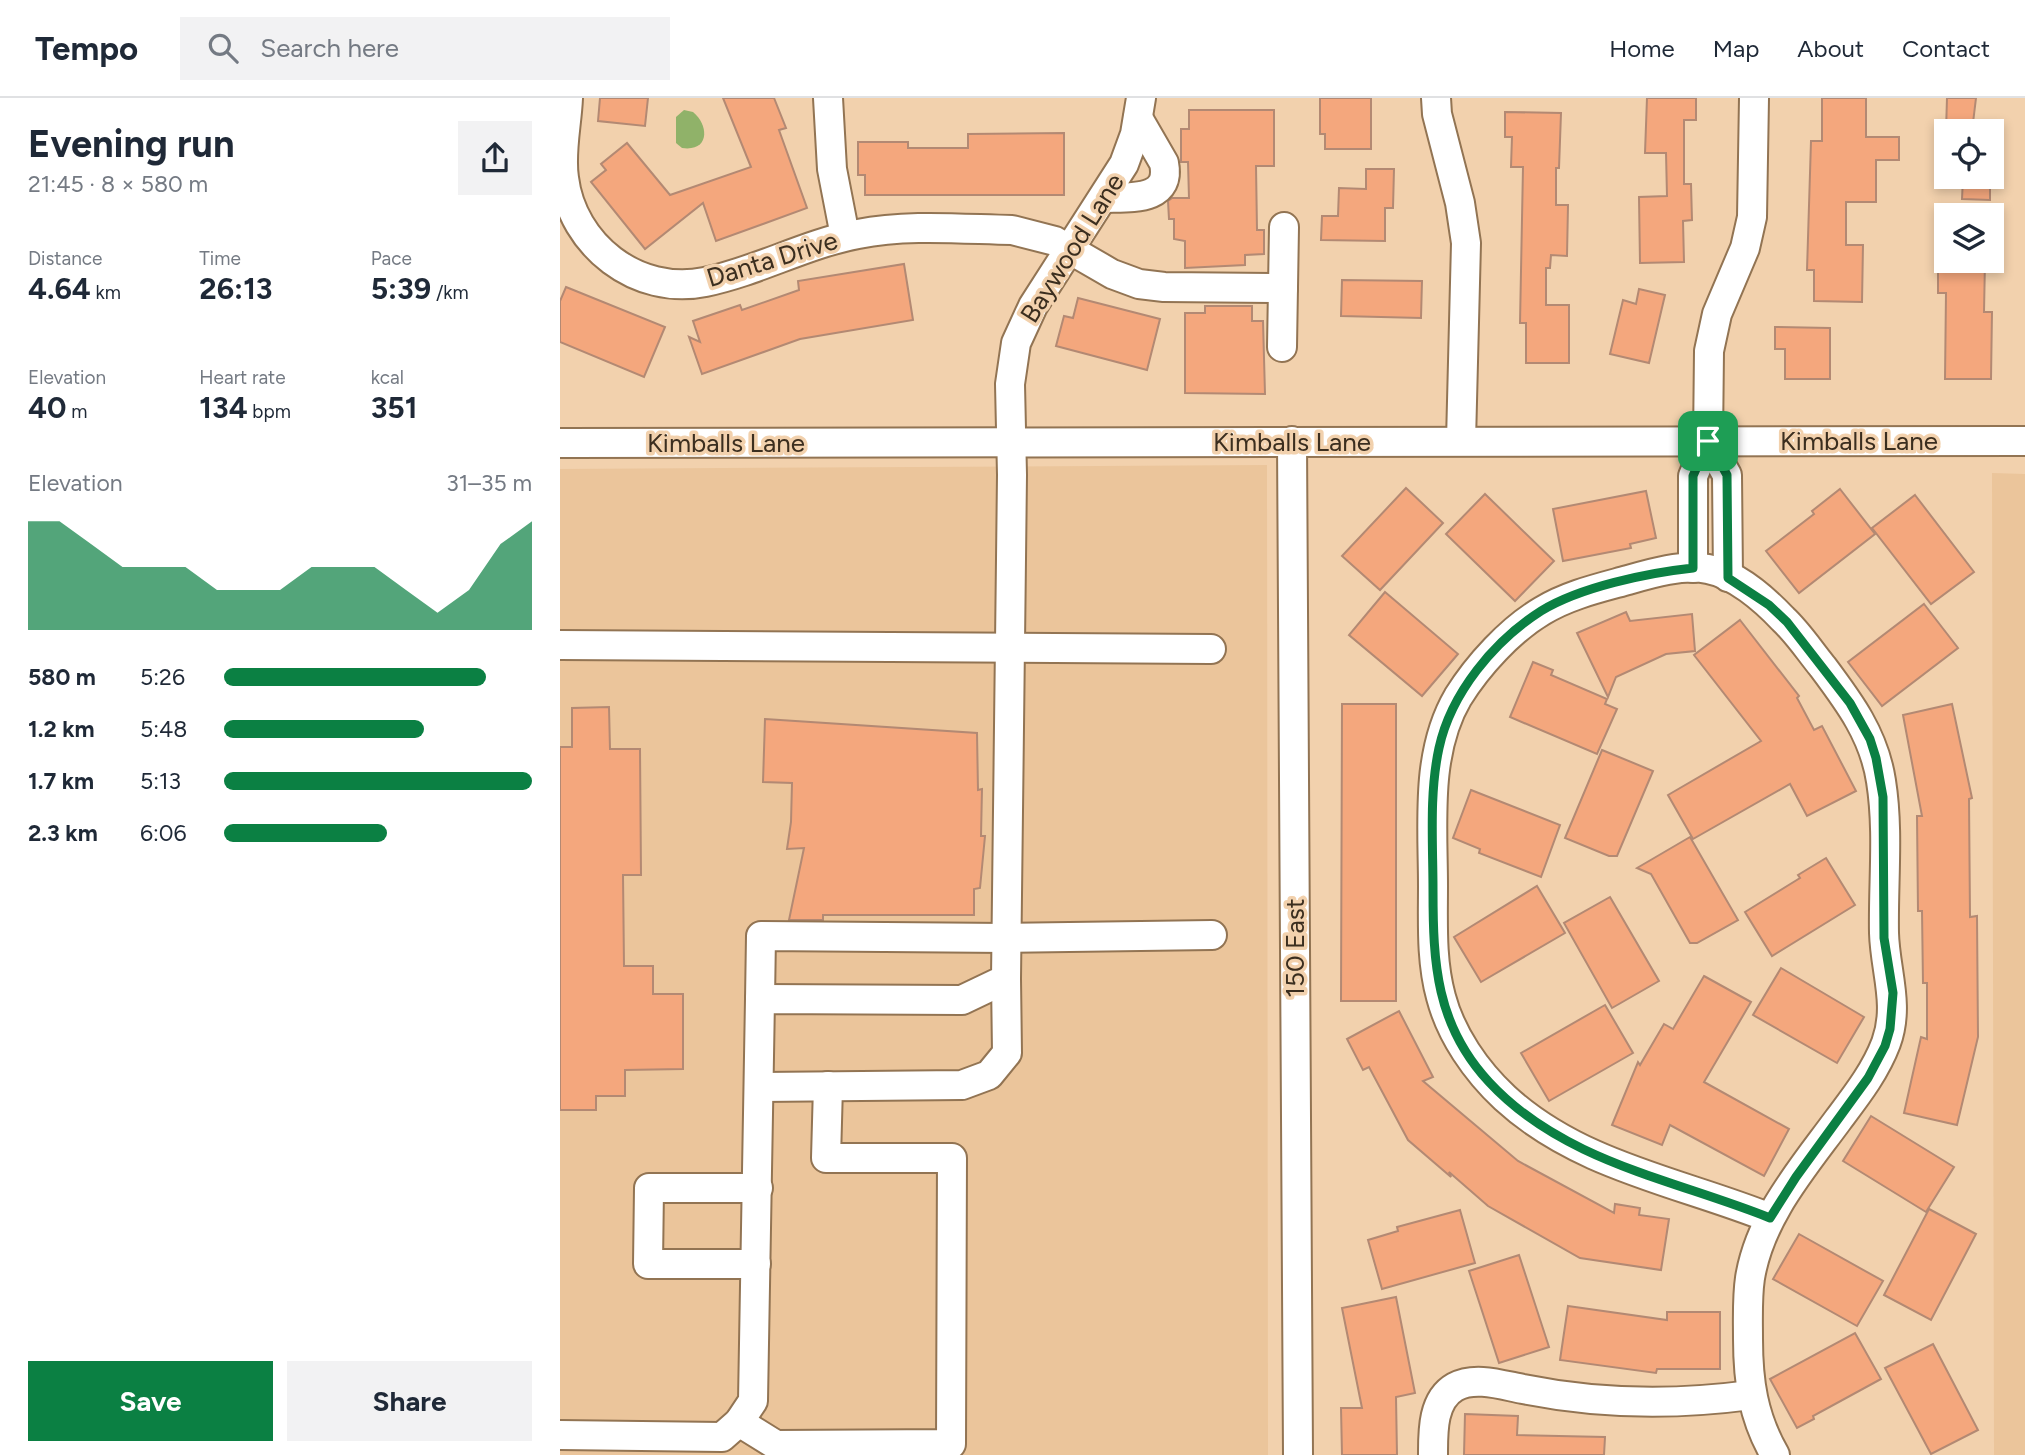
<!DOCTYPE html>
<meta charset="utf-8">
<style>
:root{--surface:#fff;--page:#f2f2f3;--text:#1f2937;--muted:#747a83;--line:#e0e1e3;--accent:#0b8043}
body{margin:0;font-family:Figtree,sans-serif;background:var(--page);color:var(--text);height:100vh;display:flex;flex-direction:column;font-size:26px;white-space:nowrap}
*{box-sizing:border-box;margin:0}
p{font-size:23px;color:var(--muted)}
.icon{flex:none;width:38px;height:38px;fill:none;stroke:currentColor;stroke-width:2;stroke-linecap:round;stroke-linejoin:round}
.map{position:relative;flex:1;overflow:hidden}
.drawer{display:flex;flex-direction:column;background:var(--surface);width:560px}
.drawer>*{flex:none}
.controls{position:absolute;left:1374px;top:21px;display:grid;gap:14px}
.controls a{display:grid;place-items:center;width:70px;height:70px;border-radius:0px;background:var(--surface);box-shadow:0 4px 10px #0003;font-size:35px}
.pin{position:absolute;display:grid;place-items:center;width:60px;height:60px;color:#fff;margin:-30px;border-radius:14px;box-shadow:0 4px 10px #0006}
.round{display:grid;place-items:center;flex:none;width:74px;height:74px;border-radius:0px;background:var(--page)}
.headline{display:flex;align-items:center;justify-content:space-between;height:119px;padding:0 28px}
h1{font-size:38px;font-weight:700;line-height:52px}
.figures{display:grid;grid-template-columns:repeat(3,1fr);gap:10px;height:119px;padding:7px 28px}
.figures div{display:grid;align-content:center}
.figures b{font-size:30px;font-weight:700}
.figures small{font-size:19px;font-weight:400}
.figures p{font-size:19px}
.chart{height:196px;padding:14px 28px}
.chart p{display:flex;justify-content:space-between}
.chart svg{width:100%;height:126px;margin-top:7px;fill:var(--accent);opacity:.7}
.action{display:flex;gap:14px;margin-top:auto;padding:14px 28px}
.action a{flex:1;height:80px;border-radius:0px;background:var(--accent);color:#fff;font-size:28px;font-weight:700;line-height:80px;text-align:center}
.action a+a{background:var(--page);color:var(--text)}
ul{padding:0 28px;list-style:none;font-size:23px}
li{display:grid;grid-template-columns:112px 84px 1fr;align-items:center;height:52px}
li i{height:18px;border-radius:9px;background:var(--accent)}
header{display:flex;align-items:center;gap:42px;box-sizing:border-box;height:98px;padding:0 35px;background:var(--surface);border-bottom:2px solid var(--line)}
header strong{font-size:33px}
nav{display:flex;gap:38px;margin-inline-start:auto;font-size:24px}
.search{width:490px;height:63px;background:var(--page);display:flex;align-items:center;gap:18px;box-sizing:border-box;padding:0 24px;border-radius:0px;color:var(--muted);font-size:26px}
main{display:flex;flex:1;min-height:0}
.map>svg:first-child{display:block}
</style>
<header>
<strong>Tempo</strong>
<div class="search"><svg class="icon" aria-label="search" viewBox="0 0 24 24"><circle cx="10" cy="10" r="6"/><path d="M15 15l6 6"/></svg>Search here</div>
<nav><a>Home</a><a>Map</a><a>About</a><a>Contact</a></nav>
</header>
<main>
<section class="drawer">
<div class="headline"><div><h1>Evening run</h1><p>21:45 · 8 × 580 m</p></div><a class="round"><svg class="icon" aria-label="share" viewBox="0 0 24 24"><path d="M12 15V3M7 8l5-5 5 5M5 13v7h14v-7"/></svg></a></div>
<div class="figures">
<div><p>Distance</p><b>4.64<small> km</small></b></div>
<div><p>Time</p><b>26:13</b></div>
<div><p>Pace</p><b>5:39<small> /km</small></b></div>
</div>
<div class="figures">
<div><p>Elevation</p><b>40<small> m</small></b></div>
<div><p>Heart rate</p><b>134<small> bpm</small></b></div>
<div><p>kcal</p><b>351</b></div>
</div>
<div class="chart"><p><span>Elevation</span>31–35 m</p>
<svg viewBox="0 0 160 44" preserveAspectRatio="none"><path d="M0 44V6L10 6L20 14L30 22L40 22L50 22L60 30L70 30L80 30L90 22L100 22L110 22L120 30L130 38L140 30L150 14L160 6V44z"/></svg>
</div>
<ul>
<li><b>580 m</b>5:26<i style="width:85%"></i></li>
<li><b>1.2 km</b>5:48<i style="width:65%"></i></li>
<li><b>1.7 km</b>5:13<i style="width:100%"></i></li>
<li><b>2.3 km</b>6:06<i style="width:53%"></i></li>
</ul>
<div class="action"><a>Save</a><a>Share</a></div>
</section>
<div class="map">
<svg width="1465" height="1357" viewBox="0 0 1465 1357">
<rect width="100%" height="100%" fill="#f2d1ad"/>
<g fill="#ebc59b">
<polygon points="707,367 708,1357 0,1357 0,371"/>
<polygon points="1432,375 1465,376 1465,1357 1434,1357"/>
</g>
<path fill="#90b269" d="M124,12L133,14C149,27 150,54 122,50L116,45V19Z"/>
<g fill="#f4a77d" stroke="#b38973" stroke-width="2">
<polygon points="40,0 88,0 85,28 38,23"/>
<polygon points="163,0 214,0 226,30 219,32 247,110 156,143 143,105 85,151 31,84 46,72 41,66 67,45 110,97 191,69"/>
<polygon points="760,0 811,0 811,51 765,51 765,36 760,36"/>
<polygon points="1087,0 1136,0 1136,22 1124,22 1124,86 1131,86 1132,122 1123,123 1124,164 1080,165 1079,99 1107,98 1106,55 1085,55"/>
<polygon points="1262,0 1306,0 1306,39 1339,39 1339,62 1316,62 1316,104 1286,104 1286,147 1303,147 1302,204 1254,203 1254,172 1247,172 1251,43 1262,43"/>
<polygon points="1387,0 1416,0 1412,33 1386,33"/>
<polygon points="629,12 714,12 714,68 696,68 697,132 704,132 704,156 685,157 685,167 625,170 625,143 614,141 614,121 609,121 608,103 612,100 629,100 628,64 621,64 621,31 629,31"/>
<polygon points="945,14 1001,15 999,70 996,70 996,107 1008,107 1007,158 991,157 990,170 986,170 986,207 1009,207 1009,265 966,265 966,225 960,225 963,69 951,69 952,39 945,39"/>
<polygon points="504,35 504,97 305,97 305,77 298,77 298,44 348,44 348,50 408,50 408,36"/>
<polygon points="806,71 834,71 833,110 825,110 825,143 761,142 762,118 778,118 779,90 806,91"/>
<polygon points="1403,79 1430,79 1430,102 1402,101"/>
<polygon points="1378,163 1425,163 1424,214 1432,214 1431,281 1385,281 1386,195 1378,195"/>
<polygon points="344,166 353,222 240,241 142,276 129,239 140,244 133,223 180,207 182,212 239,192 238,183"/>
<polygon points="782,182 862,183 861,220 781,218"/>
<polygon points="6,189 105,229 84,279 0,244 0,203"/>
<polygon points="1079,191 1105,197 1089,265 1050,256 1063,202 1076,206"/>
<polygon points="518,200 600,221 587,272 496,248 504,218 513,220"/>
<polygon points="645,208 692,208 692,223 703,223 705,296 625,295 625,215 645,215"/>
<polygon points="1215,229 1270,230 1270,281 1225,281 1225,251 1215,251"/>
<polygon points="846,390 883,425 820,492 782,458"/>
<polygon points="1280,391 1315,436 1239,495 1206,453 1254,416 1252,413"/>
<polygon points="1086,393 1096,440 1070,446 1071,450 1003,463 993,411"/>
<polygon points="925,396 994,463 955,503 886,436"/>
<polygon points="1355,397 1414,474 1371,506 1312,430"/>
<polygon points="825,494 898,556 862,598 789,537"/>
<polygon points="1364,506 1398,550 1322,608 1288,564"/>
<polygon points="1066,514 1070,523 1132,516 1135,553 1106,556 1056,579 1048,599 1017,535"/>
<polygon points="1180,522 1239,598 1237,600 1254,632 1262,628 1296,693 1247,718 1230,686 1133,741 1108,697 1201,643 1134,557"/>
<polygon points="973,564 993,572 991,577 1047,601 1045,606 1057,611 1037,656 950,619"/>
<polygon points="782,606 836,606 836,903 781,903"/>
<polygon points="1392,606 1412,700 1409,701 1410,819 1417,818 1418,939 1397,1027 1344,1015 1361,939 1367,941 1367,885 1363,885 1362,813 1358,813 1357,718 1362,718 1343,617"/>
<polygon points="49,609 50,651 80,651 81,777 63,777 64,868 93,868 93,896 123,896 123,971 65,972 65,998 36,998 36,1012 0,1012 0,649 12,649 12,610"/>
<polygon points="205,621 417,635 418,692 422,691 421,738 425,738 420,790 414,791 414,817 263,817 263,822 229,822 244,750 227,751 231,724 232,685 203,684"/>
<polygon points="1042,652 1093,673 1057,758 1049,758 1005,740"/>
<polygon points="911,692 1000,727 981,779 919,755 920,751 893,740"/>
<polygon points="1130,739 1178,822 1137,845 1130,845 1091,776 1077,770"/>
<polygon points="1266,760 1295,807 1212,858 1185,814 1240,780 1238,777"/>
<polygon points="977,788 1005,835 921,884 894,839"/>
<polygon points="1050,799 1099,883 1052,910 1004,825"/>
<polygon points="1221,870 1304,919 1277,965 1193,917"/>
<polygon points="1144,878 1191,904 1144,984 1229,1031 1204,1078 1110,1027 1102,1047 1052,1027 1078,964 1080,967 1104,926 1113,931"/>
<polygon points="1045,907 1073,955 989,1003 961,955"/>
<polygon points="839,913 873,979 863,983 958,1063 1054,1115 1055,1106 1080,1110 1079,1117 1109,1121 1101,1172 1020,1160 928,1108 889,1074 891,1079 848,1042 809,969 803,972 787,941"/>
<polygon points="1311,1018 1394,1069 1366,1114 1283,1063"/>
<polygon points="1369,1111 1416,1136 1371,1222 1324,1197"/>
<polygon points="900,1112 915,1165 822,1191 808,1142 838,1133 837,1129"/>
<polygon points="1239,1136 1323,1183 1297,1228 1213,1181"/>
<polygon points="959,1157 989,1249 939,1265 909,1173"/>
<polygon points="836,1199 855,1295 836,1299 837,1357 782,1357 781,1310 802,1310 782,1210"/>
<polygon points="1008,1208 1107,1222 1107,1214 1160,1214 1160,1271 1097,1271 1096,1275 1000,1262"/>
<polygon points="1295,1235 1321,1281 1253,1318 1254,1321 1237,1330 1210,1281"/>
<polygon points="1373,1246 1418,1332 1371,1356 1325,1270"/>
<polygon points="905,1316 958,1318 957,1337 1045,1339 1044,1357 904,1357"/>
</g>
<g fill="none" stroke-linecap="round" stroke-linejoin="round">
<g stroke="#927453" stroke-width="32">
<g id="minor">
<path d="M8,0C7,26 0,54 4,80C12,147 77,198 145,184C198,173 245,146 298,136C348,126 401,131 452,132L495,143L552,176L579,186L604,189L723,190"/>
<polyline points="268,0 272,71 285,138"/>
<polyline points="876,0 877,16 900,105 906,145 901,343"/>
<path d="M544,100C569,99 612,104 604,65L578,20"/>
<polyline points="722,249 724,129"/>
<polyline points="732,343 738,1357"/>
<polyline points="1148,343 1167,377 1168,479"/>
<polyline points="0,345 1465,343"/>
<polyline points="1133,470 1133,378 1148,343 1149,253 1157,216 1185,150 1192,119 1194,0"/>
<polyline points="0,547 651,551"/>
<polyline points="200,901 201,838 447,840 652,837"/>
<polyline points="199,989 402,987 429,977 447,955 446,881"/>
<path d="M1210,1120C1120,1084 1019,1068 945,1000C916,973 891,937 881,899C871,863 873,825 873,788C873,726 865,655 898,599C918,567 950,532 982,513C1008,497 1039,490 1068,482C1092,475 1123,466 1148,471C1175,476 1204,501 1223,521C1238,535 1249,552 1262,568C1289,604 1314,637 1321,683C1329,733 1323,785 1324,835C1325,873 1340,907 1326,945C1315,974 1296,998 1278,1022C1242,1071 1200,1119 1190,1180C1187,1200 1188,1221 1188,1241C1188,1283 1193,1319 1215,1357"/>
<polyline points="196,1166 88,1166 89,1090 198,1090"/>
<polyline points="179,1324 216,1347 391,1346 392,1060 266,1060 268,988"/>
<polyline points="0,1337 162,1339 179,1324 193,1303 200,901 402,902 446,881 452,377 450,286 456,245 473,208 564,66 575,36 581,0"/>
<path d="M873,1357C873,1335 872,1302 895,1289C915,1278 942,1287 963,1291C1037,1306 1116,1307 1191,1297"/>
</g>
</g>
<use href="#minor" stroke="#fff" stroke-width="28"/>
</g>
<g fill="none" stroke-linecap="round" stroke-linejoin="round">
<g stroke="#fff" stroke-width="14">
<path id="route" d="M1148,343L1167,377L1168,480L1209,507L1227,524L1290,605L1310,641L1316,660L1323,699L1324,840L1333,895L1330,931L1325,948L1308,980L1236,1079L1210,1120C1113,1081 1003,1064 929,984C876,927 873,865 873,792C873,745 869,696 879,650C891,595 934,543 981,513C1020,489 1087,475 1133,470V378Z"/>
</g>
<use href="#route" stroke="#0b8043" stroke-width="9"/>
</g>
<g text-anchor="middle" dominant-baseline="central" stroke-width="7" stroke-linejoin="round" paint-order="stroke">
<g font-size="26" fill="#3b2e1f" stroke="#f2d1ad">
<text transform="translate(512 150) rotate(-58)">Baywood Lane</text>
<text transform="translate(212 161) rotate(-17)">Danta Drive</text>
<text x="1299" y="343">Kimballs Lane</text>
<text x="732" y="344">Kimballs Lane</text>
<text x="166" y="345">Kimballs Lane</text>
<text transform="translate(735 850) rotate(-90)">150 East</text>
</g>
</g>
</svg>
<div class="controls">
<a><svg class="icon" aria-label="locate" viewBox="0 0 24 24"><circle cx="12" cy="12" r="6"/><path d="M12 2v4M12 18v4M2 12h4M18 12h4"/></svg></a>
<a><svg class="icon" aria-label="layers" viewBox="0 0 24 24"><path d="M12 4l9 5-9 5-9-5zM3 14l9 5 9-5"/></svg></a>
</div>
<div class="pin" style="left:1148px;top:343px;background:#1e9e55"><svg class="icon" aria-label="arrive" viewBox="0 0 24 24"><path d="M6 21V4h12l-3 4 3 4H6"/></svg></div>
</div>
</main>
